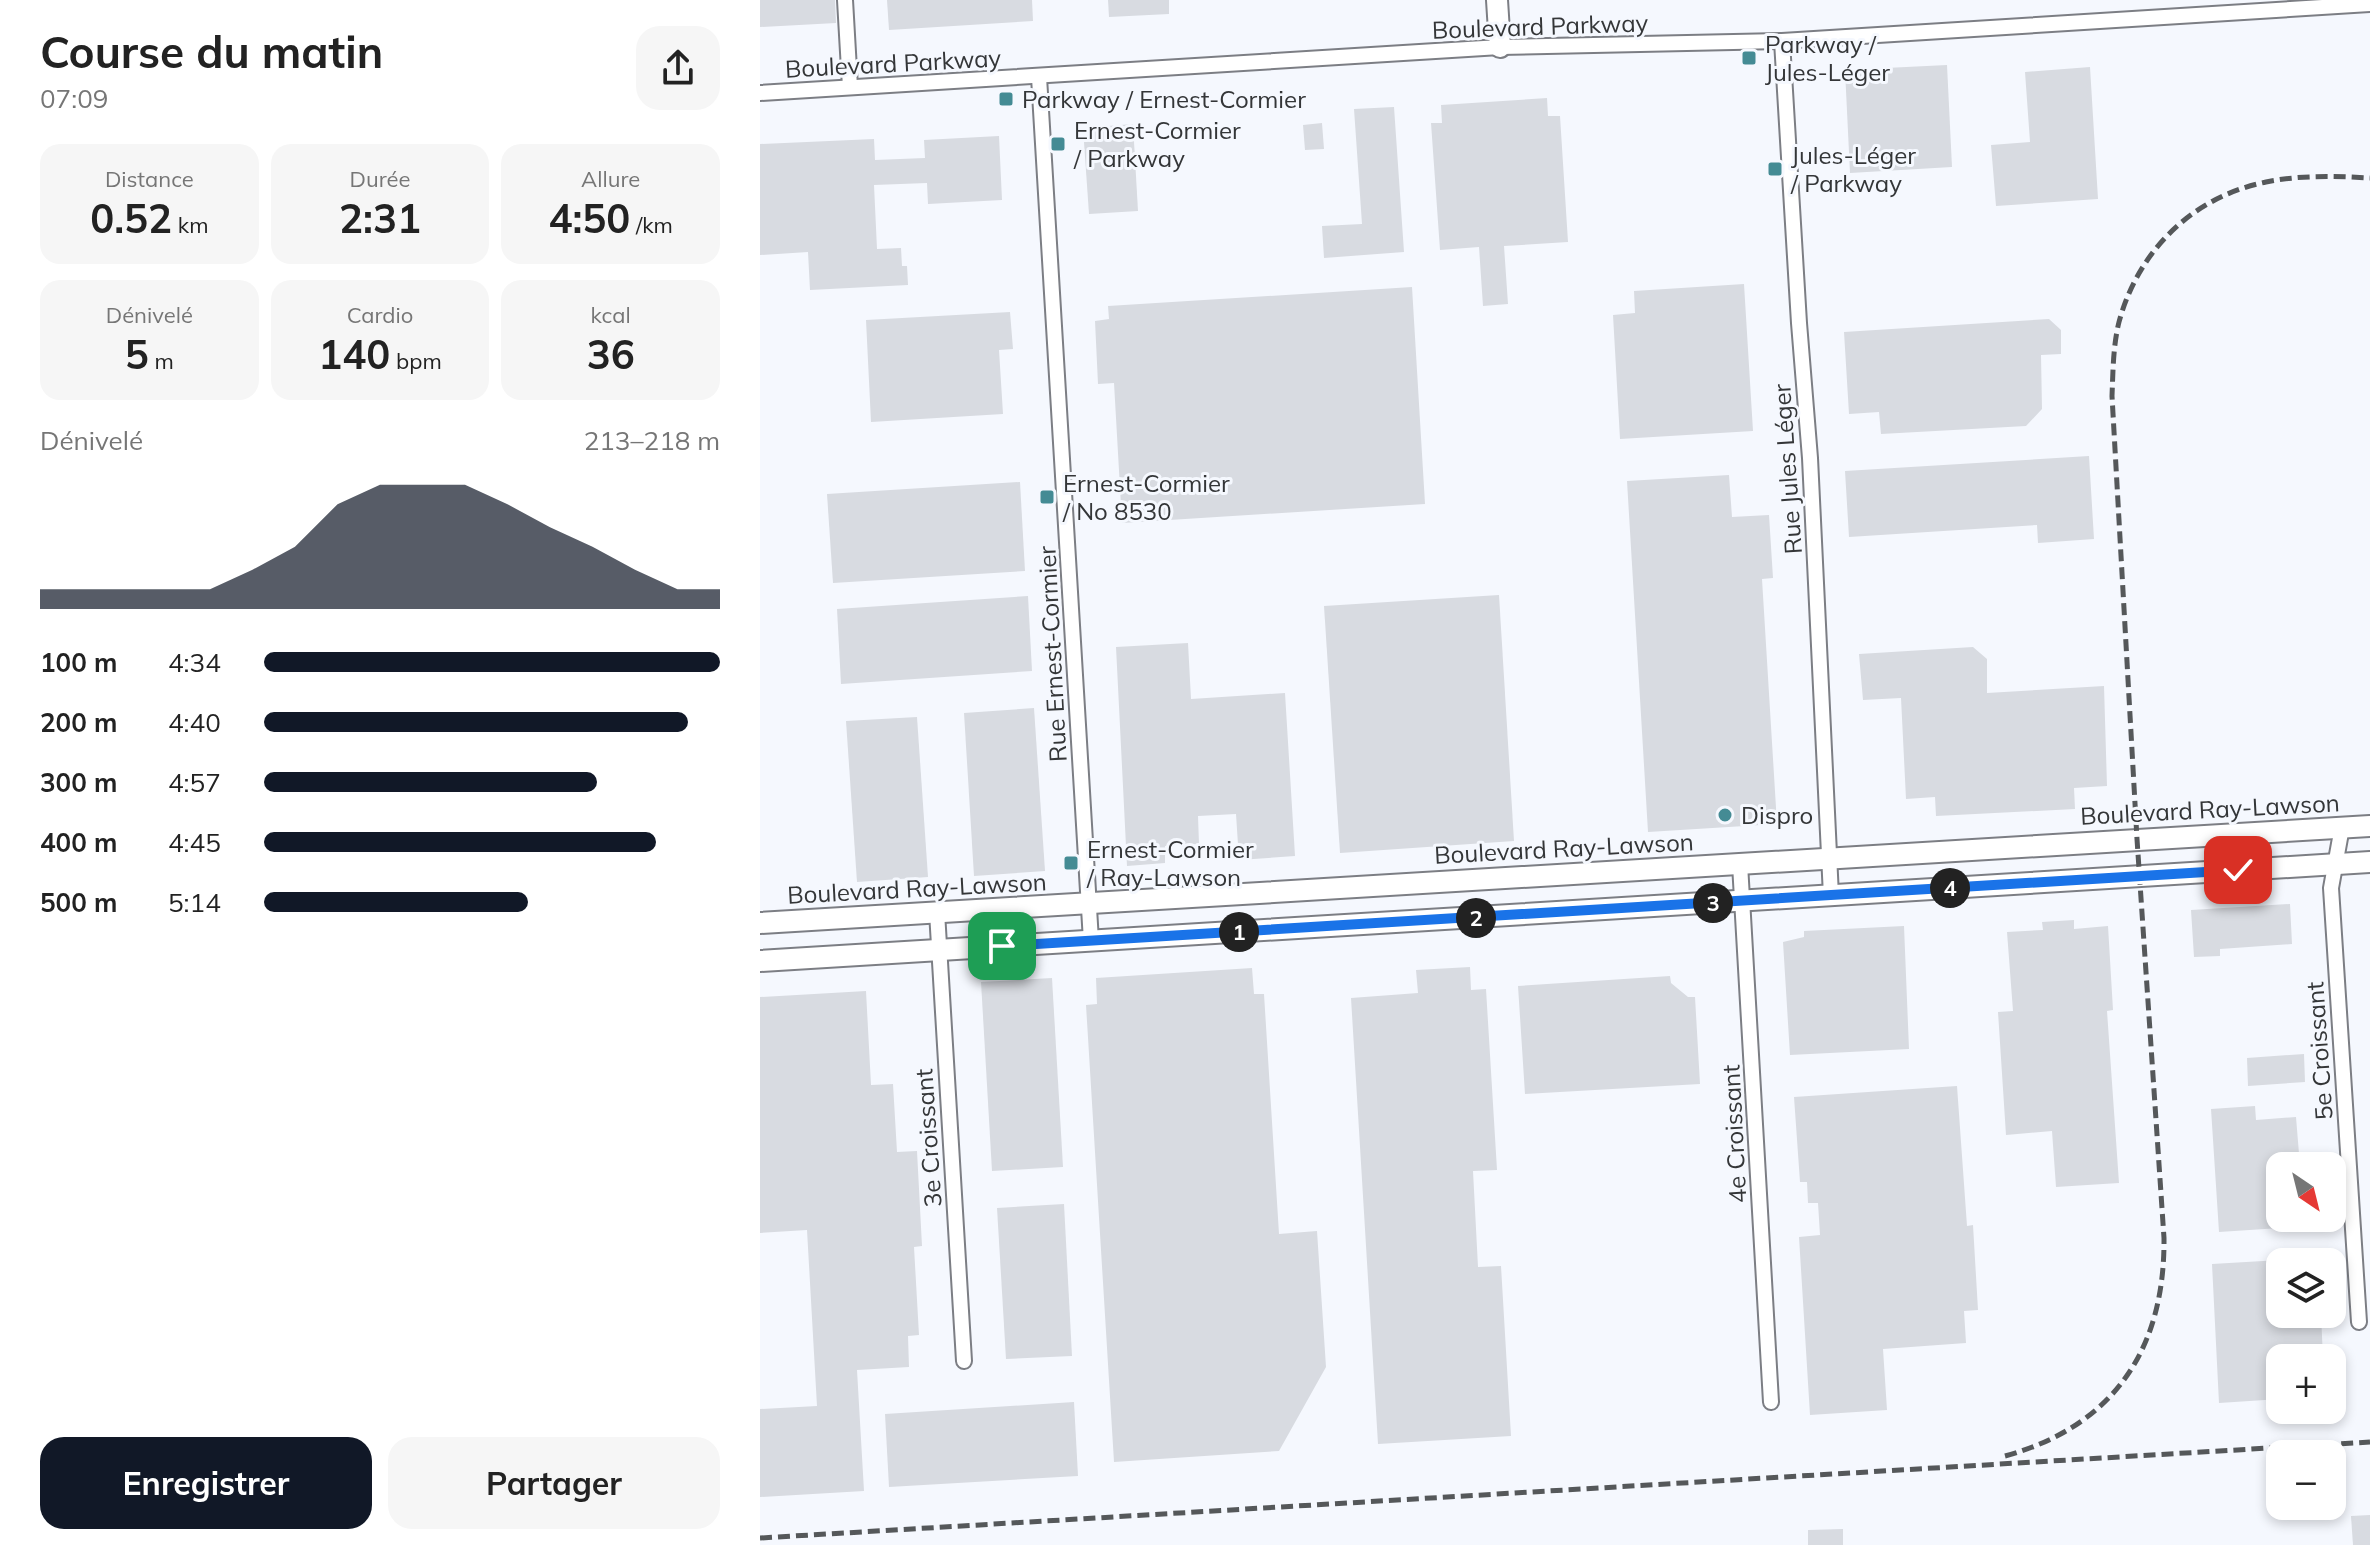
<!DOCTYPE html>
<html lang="fr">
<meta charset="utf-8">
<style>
:root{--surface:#fff;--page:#f6f6f6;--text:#222;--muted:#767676;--accent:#111827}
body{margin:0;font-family:Mulish,sans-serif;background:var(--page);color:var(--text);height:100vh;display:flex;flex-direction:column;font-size:30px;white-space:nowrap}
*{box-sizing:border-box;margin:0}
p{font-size:26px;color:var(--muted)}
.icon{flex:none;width:44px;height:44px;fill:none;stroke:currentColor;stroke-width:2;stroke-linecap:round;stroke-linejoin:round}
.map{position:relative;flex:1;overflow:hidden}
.drawer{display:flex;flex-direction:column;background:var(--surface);width:760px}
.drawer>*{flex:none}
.needle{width:52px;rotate:145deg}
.controls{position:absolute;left:1506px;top:1152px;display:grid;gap:16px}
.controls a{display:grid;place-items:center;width:80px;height:80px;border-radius:16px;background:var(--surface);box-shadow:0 4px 12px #0003;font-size:40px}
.pin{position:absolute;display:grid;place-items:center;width:68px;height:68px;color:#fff;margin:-34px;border-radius:16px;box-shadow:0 4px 12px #0006}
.km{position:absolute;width:40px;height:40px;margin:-20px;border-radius:50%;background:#222;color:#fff;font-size:22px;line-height:40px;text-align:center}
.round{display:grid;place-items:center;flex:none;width:84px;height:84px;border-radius:24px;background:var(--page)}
.summary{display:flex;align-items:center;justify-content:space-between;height:136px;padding:0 40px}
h1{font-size:44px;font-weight:700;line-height:60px}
.figures{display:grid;grid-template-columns:repeat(3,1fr);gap:12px;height:136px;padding:8px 40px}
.figures div{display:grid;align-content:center;border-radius:20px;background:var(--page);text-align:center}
.figures b{font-size:40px;font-weight:700}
.figures small{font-size:22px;font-weight:400}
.figures p{font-size:22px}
.chart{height:224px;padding:16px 40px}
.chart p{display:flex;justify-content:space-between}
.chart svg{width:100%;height:144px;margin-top:8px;fill:var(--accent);opacity:.7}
.primary-button{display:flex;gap:16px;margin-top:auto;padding:16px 40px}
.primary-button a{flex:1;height:92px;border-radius:24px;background:var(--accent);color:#fff;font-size:32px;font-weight:700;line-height:92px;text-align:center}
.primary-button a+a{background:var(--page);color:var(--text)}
ul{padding:0 40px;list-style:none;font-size:26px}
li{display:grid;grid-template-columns:128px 96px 1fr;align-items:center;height:60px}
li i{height:20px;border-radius:10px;background:var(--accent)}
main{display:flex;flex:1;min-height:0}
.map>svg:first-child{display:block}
</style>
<main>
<section class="drawer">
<div class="summary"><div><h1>Course du matin</h1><p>07:09</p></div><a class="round"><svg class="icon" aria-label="share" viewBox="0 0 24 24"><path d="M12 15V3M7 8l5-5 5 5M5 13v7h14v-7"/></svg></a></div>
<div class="figures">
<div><p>Distance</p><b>0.52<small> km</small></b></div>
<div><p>Durée</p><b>2:31</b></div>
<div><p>Allure</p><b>4:50<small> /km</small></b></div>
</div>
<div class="figures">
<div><p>Dénivelé</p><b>5<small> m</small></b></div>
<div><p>Cardio</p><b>140<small> bpm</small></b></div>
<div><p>kcal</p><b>36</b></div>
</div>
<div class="chart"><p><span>Dénivelé</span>213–218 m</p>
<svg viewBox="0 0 160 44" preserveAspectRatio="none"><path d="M0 44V38L10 38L20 38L30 38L40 38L50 32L60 25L70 12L80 6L90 6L100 6L110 12L120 19L130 25L140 32L150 38L160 38V44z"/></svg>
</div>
<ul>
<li><b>100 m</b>4:34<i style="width:100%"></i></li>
<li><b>200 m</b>4:40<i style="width:93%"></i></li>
<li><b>300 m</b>4:57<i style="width:73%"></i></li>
<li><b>400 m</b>4:45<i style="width:86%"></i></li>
<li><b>500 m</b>5:14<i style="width:58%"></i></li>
</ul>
<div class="primary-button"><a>Enregistrer</a><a>Partager</a></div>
</section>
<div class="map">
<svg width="1610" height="1545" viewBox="0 0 1610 1545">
<rect width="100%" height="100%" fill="#f5f8fe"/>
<g fill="#d8dbe1">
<polygon points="0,0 75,0 76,23 0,27"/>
<polygon points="127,0 272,0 273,21 129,30"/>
<polygon points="348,0 409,0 409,14 349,17"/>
<polygon points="1187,65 1192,167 1090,173 1085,70"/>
<polygon points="1330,67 1338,199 1236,206 1231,145 1270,142 1265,72"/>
<polygon points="787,98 788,116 800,116 808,242 744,246 748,304 723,306 719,247 680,250 671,123 682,123 681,105"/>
<polygon points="634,107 644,252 564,258 562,226 602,224 594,109"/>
<polygon points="562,123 564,149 545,150 543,125"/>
<polygon points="373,124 378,211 329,214 323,128"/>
<polygon points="239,136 242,200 168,204 167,183 114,185 117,249 141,248 142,266 147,266 148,285 50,290 48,252 0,255 0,144 114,139 115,160 165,158 164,140"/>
<polygon points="984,284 993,431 860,439 853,315 875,313 874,291"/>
<polygon points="652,287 665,504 362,523 354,383 338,384 335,321 349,319 348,306"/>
<polygon points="250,312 253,349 239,350 243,414 111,422 106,320"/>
<polygon points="1289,319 1301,330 1301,354 1281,355 1282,409 1266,426 1121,434 1119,412 1089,414 1084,332"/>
<polygon points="1329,456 1334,539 1278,543 1277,525 1089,537 1085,471"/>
<polygon points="969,475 972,517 1009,515 1013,578 1002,579 1017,824 888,832 867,481"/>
<polygon points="260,482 265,571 73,583 67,494"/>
<polygon points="739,595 754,841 580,853 564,606"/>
<polygon points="268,596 272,671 81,684 77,609"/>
<polygon points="428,643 431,699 525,693 535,856 479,860 476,814 438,816 439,844 405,846 405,863 367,866 356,647"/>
<polygon points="1213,647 1227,659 1227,693 1344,686 1347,786 1314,788 1315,809 1176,816 1175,797 1146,799 1141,698 1103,700 1099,654"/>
<polygon points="274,708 285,871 214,876 204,713"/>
<polygon points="157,717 168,877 97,882 86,721"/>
<polygon points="1530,904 1532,944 1460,949 1460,956 1434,957 1431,910"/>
<polygon points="1314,920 1314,929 1348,926 1353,1010 1347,1011 1359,1183 1296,1187 1292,1131 1246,1135 1238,1012 1253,1011 1247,932 1283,930 1282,922"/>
<polygon points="1144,926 1149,1049 1030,1055 1023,942 1044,937 1044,931"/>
<polygon points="710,967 711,990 726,989 737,1170 713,1171 718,1267 741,1266 751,1436 618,1444 591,998 658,993 656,970"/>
<polygon points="492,968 494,994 504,994 519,1234 557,1231 566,1367 519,1451 354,1462 326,1005 337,1004 336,978"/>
<polygon points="910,976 911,983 928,997 935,997 940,1084 765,1094 758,986"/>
<polygon points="292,978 303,1167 232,1171 221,982"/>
<polygon points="106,991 111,1085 133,1084 137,1152 157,1151 162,1246 154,1247 159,1335 148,1336 149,1367 97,1370 104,1491 0,1497 0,1409 57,1406 47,1230 0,1233 0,997"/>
<polygon points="1544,1054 1545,1082 1488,1086 1487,1058"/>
<polygon points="1197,1086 1207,1226 1213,1225 1218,1310 1204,1311 1206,1343 1123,1349 1127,1410 1050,1415 1039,1237 1060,1235 1058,1203 1048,1203 1047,1182 1040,1182 1034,1097"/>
<polygon points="1495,1106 1496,1120 1536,1117 1540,1166 1520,1166 1520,1228 1459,1232 1451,1109"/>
<polygon points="304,1204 312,1356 246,1359 237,1208"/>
<polygon points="1520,1260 1520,1314 1561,1314 1563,1358 1520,1358 1520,1399 1459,1403 1452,1264"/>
<polygon points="314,1402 318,1476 129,1487 125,1414"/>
<polygon points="1610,1515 1610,1545 1593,1545 1591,1516"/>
<polygon points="1083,1529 1083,1545 1048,1545 1048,1530"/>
</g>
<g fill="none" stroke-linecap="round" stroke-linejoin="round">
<g stroke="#7c7e84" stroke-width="18">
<g id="street">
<polyline points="85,0 90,87"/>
<polyline points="1022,41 1039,323 1050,458 1071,896"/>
<polyline points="279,77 331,941"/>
<polyline points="0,93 740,47 1022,41 1610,4"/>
<polyline points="1582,827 1571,888 1599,1322"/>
<polyline points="980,864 1011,1402"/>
<polyline points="177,912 204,1361"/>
</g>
</g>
<g stroke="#7c7e84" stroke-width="24">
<g id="secondary">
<polyline points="737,0 740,47"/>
<polyline points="0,923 1610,826"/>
<polyline points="0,961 1610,862"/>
</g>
</g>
<use href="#street" stroke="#fff" stroke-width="14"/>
<use href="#secondary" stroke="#fff" stroke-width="20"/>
<g stroke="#55585a" stroke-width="5" stroke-dasharray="12 6" stroke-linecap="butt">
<path d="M1245,1456C1354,1426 1405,1349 1404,1238L1377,839L1352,396C1353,372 1353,346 1359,322C1378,251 1432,197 1506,182C1540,175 1575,176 1610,178"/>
<polyline points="0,1538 1610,1442"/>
</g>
</g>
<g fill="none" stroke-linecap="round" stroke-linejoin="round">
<g stroke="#fff" stroke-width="16">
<polyline id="route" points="242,946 1478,870"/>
</g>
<use href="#route" stroke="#1a73e8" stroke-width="10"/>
</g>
<g fill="#448b94" stroke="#f5f8fe" stroke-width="3">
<rect x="981" y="50" width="16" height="16" rx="4"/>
<rect x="238" y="91" width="16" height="16" rx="4"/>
<rect x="290" y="136" width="16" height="16" rx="4"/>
<rect x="1007" y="161" width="16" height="16" rx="4"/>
<rect x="279" y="489" width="16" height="16" rx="4"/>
<circle cx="965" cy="815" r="8"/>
<rect x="303" y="855" width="16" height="16" rx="4"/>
</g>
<g text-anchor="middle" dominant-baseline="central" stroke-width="6" stroke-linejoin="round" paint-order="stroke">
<g font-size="24" fill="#343638" stroke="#f5f8fe">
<text transform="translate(780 26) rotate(-2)">Boulevard Parkway</text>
<text transform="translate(133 63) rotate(-3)">Boulevard Parkway</text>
<text transform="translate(1027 469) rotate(-94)">Rue Jules Léger</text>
<text transform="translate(292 654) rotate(-93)">Rue Ernest-Cormier</text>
<text transform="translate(1450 809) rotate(-3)">Boulevard Ray-Lawson</text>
<text transform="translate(804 848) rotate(-3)">Boulevard Ray-Lawson</text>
<text transform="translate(157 888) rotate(-3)">Boulevard Ray-Lawson</text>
<text transform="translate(1559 1051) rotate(-94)">5e Croissant</text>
<text transform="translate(974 1134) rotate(-93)">4e Croissant</text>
<text transform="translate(168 1138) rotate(-94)">3e Croissant</text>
</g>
<g font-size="24" fill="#343638" stroke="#f5f8fe" text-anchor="start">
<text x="1005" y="44">Parkway /<tspan x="1005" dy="28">Jules-Léger</tspan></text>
<text x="262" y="99">Parkway / Ernest-Cormier</text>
<text x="314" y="130">Ernest-Cormier<tspan x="314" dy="28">/ Parkway</tspan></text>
<text x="1031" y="155">Jules-Léger<tspan x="1031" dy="28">/ Parkway</tspan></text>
<text x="303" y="483">Ernest-Cormier<tspan x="303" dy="28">/ No 8530</tspan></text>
<text x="981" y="815">Dispro</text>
<text x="327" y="849">Ernest-Cormier<tspan x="327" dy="28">/ Ray-Lawson</tspan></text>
</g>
</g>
</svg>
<div class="controls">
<a><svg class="needle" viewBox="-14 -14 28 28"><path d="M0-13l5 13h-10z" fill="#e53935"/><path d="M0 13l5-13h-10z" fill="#767676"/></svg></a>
<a><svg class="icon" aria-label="layers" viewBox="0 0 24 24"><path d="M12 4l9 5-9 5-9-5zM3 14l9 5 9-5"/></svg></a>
<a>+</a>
<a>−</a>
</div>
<div class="pin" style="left:242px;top:946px;background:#1e9e55"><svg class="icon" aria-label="arrive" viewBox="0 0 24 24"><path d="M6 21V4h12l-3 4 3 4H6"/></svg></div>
<div class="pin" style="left:1478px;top:870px;background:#d93025"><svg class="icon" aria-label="check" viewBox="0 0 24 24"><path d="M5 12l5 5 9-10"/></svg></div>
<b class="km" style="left:479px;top:932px">1</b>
<b class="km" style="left:716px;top:918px">2</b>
<b class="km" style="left:953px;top:903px">3</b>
<b class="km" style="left:1190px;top:888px">4</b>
</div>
</main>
